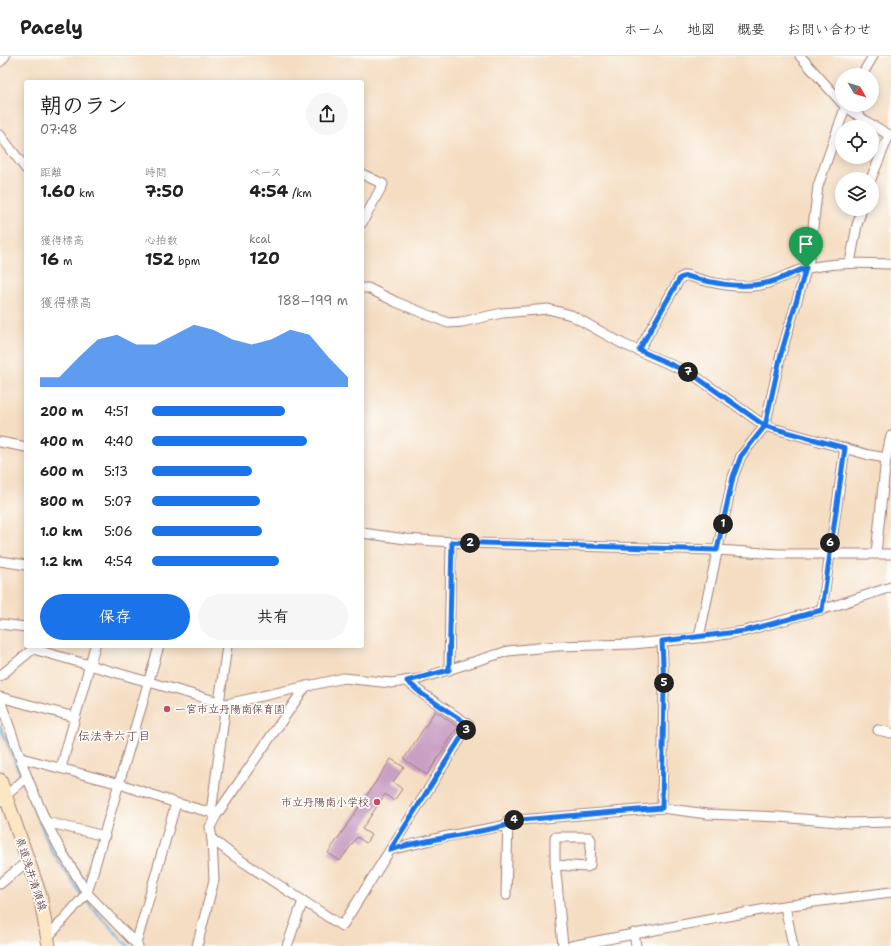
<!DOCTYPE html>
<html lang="ja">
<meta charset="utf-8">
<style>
:root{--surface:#fff;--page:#f6f6f6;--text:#202124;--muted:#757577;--line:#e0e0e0;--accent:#1a73e8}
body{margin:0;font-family:"Shantell Sans","Klee One",sans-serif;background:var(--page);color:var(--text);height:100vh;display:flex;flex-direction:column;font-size:15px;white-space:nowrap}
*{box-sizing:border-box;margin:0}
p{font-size:13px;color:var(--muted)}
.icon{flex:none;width:22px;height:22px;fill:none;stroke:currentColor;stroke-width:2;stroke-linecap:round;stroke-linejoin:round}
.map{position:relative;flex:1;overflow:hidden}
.panel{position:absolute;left:24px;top:24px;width:340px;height:568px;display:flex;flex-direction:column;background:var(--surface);border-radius:4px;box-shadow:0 2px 10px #0003}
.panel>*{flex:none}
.needle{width:26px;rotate:128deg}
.buttons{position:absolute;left:835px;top:12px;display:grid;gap:8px}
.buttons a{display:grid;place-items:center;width:44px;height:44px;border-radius:50%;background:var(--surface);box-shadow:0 2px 10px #0003;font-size:20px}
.pin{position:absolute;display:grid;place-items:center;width:34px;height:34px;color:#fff;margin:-41px -17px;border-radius:50% 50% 50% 0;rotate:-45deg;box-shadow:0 0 4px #0007}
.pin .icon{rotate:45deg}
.km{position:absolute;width:20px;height:20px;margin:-10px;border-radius:50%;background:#222;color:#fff;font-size:11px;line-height:20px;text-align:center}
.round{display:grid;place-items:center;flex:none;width:42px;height:42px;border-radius:21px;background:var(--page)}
.head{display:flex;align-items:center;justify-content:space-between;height:68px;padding:0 16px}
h1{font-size:22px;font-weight:700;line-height:30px}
.metrics{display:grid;grid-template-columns:repeat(3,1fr);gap:6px;height:68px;padding:4px 16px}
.metrics div{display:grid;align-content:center}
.metrics b{font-size:17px;font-weight:700}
.metrics small{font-size:11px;font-weight:400}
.metrics p{font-size:11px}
.chart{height:112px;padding:8px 16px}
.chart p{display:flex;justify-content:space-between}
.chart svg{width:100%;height:72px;margin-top:4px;fill:var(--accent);opacity:.7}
.action{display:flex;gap:8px;margin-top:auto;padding:8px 16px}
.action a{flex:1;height:46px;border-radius:24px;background:var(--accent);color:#fff;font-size:16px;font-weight:700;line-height:46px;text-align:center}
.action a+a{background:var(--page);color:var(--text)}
ul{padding:0 16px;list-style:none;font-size:13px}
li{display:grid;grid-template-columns:64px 48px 1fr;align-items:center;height:30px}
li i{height:10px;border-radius:5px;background:var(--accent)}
header{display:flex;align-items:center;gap:24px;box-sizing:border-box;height:56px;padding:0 20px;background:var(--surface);border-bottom:1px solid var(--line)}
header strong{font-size:19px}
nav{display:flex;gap:22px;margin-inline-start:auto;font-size:14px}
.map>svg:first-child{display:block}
</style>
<header>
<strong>Pacely</strong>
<nav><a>ホーム</a><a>地図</a><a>概要</a><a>お問い合わせ</a></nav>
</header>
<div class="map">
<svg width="891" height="890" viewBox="0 0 891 890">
<rect width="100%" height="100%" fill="#fdfcf7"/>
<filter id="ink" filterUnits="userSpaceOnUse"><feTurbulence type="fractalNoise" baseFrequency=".025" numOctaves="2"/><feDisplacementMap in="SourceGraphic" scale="8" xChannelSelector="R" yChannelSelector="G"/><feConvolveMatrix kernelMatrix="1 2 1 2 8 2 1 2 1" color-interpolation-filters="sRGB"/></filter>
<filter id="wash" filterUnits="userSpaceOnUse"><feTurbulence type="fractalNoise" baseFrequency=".012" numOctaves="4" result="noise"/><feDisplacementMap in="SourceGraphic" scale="16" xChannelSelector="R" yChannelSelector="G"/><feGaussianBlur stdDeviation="0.9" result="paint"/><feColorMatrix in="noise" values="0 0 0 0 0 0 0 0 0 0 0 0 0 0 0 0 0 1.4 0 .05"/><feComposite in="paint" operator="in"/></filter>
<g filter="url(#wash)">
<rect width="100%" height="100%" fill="#f5ddc2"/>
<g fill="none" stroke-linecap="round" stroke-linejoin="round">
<g stroke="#60aad8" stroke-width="2.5">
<polyline points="0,670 22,723"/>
<polyline points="24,727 51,794 82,840"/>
<polyline points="85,844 128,890"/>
</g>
</g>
<g id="blocks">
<g fill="#c99fc4">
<polygon points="435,655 458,671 427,719 404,703"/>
<polygon points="391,703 404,711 393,726 402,733 394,745 385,738 362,773 371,779 366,787 357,781 340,805 328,797"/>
</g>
</g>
</g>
<g filter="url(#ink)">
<use href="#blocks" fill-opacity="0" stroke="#a07e76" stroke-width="1"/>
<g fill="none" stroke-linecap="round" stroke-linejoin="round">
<g stroke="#a07e76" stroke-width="11">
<g id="street">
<polyline points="800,0 842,47"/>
<polyline points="0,6 5,0"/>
<polyline points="862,19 873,0"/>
<polyline points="844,49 867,66 891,80"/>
<polyline points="0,79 26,113"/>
<polyline points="362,118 383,128 362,167"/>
<polyline points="871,123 889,79"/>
<polyline points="850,207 857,169 862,153"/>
<polyline points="362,232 368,232 396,246 448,267 462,266 502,257 548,253 571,259 623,288 692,318 765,370 869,399 886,402"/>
<path d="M639,294L680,222L686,219C709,227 744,235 768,227C781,222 794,215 808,212C836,206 863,207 891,208"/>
<polyline points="0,386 26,391"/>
<polyline points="362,477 406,483 467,487 717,494 779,498 891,498"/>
<polyline points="876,498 886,402 891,380"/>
<polyline points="0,505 26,509"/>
<polyline points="822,554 845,392"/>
<polyline points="0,568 26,571"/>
<polyline points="699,581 733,421 741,400 765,370 781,298 809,204 818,130 846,49"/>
<polyline points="33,593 226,648 344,622 391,627 419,623 508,595 558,590 633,588 708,581 745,575 834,550 891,531"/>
<polyline points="449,614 451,486"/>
<polyline points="0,620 33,593 34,590"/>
<polyline points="0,641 75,661"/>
<polyline points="0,644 27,721 46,766 60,793 87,837 138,890"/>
<polyline points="219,647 227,590"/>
<polyline points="878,674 891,677"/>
<polyline points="21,702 120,728 176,747 217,758 306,630"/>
<polyline points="61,712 95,590"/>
<polyline points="0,745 27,721"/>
<polyline points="662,752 664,631 662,585"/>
<polyline points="211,756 226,648"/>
<polyline points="217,758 210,771 212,783 234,800 342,870 469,669 423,638 407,625"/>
<polyline points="46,766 105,780"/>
<polyline points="390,794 443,781 508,769"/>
<polyline points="556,809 587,811 590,809 591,784 589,781 555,781 555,806 563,890"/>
<polyline points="0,828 28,805"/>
<polyline points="506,839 508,765 662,752 707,758 779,761 849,767 891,766"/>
<polyline points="785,850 793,890"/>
<polyline points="634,877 636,890"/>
<polyline points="49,880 87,837 159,590"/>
<polyline points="136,888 176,747"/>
<polyline points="197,890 214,824 212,783"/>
<polyline points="287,890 303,845"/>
<polyline points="571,890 776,851 891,836"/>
</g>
</g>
<g stroke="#a07e76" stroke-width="15">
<polyline id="secondary" points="0,724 40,839 49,890"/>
</g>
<use href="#street" stroke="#fff" stroke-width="9"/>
<use href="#secondary" stroke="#fce6c4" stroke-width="13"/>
</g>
</g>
<g fill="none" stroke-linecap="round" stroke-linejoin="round" filter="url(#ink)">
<g stroke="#fff" stroke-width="8">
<path id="route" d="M806,212L781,298L765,370L741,400L733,421L717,494L452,486L449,614L407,625L422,638L469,669L390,794C429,782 469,779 508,769V765L662,752L664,631L662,585L745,575L822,554L845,392L765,370L692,318L639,294L680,222L686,220C712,227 739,233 766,227C779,225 793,216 806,212"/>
</g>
<use href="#route" stroke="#1a73e8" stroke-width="5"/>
</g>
<g fill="#d1495b" stroke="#fdfcf7" stroke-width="1.5">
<circle cx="167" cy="653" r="4"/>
<circle cx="377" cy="746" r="4"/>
</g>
<g text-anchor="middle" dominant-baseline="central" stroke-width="3.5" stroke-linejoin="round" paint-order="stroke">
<g font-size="11" fill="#4a1f2b" stroke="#fdfcf7" text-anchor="start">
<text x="175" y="653">一宮市立丹陽南保育園</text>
<text x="369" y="746" text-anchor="end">市立丹陽南小学校</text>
</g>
<g font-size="11" fill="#4a1f2b" stroke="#fdfcf7">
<text transform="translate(31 818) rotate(72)">県道浅井清須線</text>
</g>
<g font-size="12" fill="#4a1f2b" stroke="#fdfcf7">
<text x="114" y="680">伝法寺六丁目</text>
</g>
</g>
</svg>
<div class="buttons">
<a><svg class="needle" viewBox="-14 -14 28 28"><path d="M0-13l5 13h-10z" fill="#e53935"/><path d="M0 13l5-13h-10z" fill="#757577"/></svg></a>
<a><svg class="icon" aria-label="locate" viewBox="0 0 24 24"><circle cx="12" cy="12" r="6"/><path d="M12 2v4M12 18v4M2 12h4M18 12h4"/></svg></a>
<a><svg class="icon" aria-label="layers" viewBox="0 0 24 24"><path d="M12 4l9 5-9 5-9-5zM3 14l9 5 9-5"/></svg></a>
</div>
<div class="pin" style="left:806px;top:212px;background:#1e9e55"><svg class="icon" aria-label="arrive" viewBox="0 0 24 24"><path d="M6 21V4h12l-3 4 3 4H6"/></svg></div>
<b class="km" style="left:723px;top:468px">1</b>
<b class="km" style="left:470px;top:487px">2</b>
<b class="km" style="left:466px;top:674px">3</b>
<b class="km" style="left:514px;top:764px">4</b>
<b class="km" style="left:664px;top:627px">5</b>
<b class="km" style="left:830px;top:487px">6</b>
<b class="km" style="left:688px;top:316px">7</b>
<section class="panel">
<div class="head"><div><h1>朝のラン</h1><p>07:48</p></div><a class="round"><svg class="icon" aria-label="share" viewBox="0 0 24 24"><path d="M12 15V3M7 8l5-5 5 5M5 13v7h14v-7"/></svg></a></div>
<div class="metrics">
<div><p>距離</p><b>1.60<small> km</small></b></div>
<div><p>時間</p><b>7:50</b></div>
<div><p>ペース</p><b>4:54<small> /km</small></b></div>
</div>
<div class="metrics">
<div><p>獲得標高</p><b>16<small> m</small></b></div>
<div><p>心拍数</p><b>152<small> bpm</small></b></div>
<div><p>kcal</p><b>120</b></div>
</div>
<div class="chart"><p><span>獲得標高</span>188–199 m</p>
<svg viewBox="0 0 160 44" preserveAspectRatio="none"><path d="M0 44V38L10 38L20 26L30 15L40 12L50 18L60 18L70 12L80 6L90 9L100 15L110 18L120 15L130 9L140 12L150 26L160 38V44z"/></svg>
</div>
<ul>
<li><b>200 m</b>4:51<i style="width:68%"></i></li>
<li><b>400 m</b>4:40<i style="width:79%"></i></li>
<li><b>600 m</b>5:13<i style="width:51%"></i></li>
<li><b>800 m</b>5:07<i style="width:55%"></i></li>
<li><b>1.0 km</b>5:06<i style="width:56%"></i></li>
<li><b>1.2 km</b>4:54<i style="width:65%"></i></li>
</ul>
<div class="action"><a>保存</a><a>共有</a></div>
</section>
</div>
